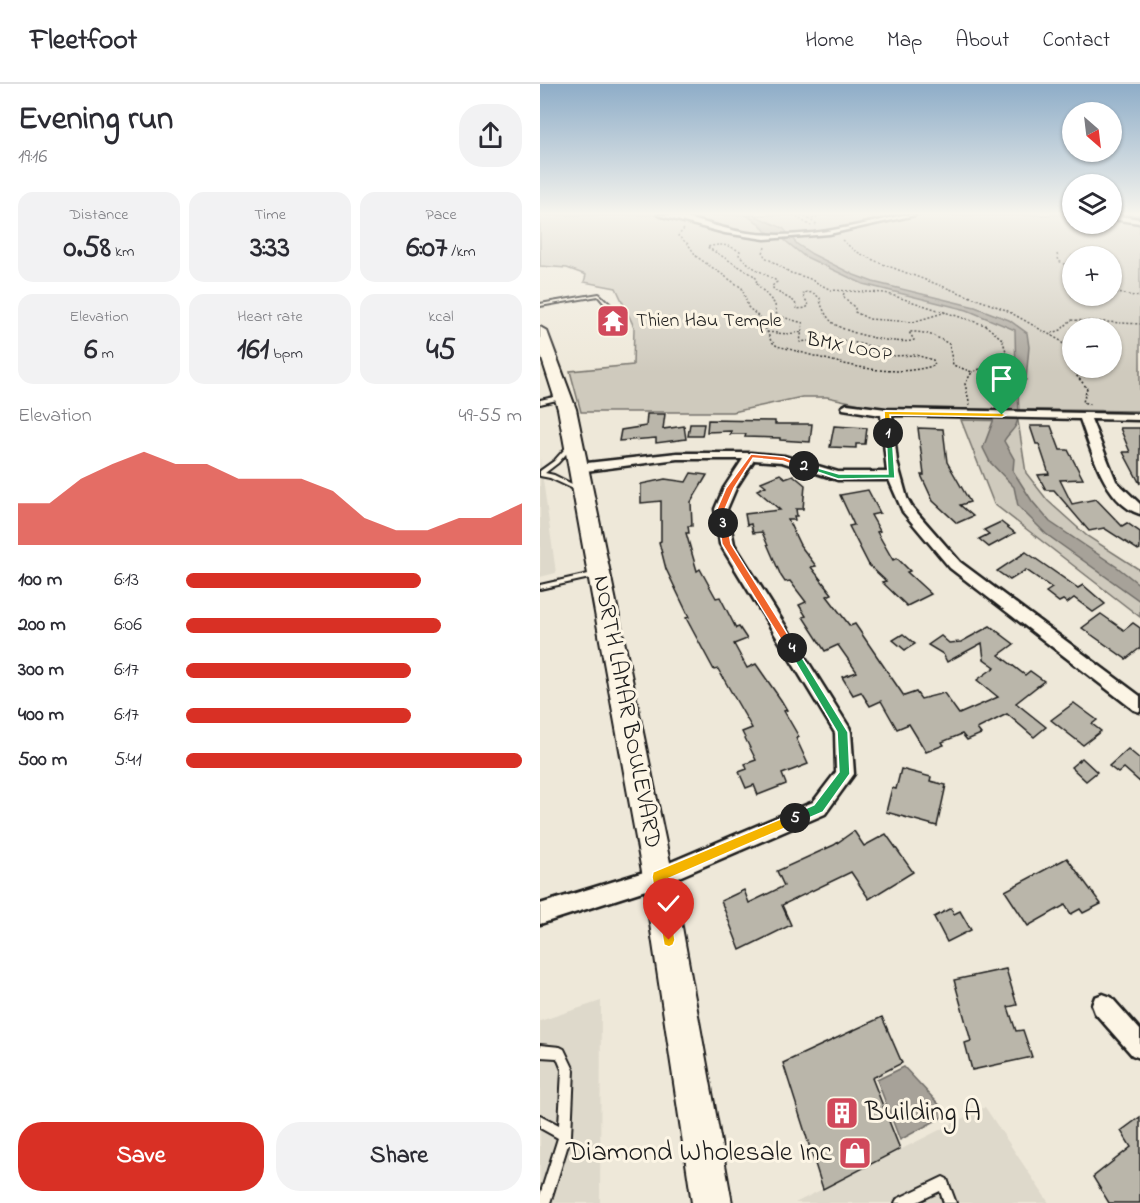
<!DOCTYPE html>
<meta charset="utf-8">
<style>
:root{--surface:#fff;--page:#f2f2f3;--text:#2b2b33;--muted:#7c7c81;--line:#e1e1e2;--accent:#d93025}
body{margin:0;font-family:"Indie Flower",sans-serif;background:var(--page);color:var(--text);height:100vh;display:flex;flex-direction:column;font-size:22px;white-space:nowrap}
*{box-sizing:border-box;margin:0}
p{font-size:20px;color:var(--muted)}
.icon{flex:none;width:33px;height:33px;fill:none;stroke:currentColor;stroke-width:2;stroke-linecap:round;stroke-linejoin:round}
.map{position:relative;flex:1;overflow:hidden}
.side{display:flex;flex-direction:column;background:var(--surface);width:540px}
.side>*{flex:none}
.needle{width:39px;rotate:152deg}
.controls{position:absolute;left:522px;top:18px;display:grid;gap:12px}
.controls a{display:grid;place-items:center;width:60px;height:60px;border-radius:50%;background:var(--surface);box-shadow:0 2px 4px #0004;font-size:30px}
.pin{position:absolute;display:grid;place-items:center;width:51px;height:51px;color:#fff;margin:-62px -26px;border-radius:50% 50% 50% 0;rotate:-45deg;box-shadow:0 0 6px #0007}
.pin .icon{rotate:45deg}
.km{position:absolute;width:30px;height:30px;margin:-15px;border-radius:50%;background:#222;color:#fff;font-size:16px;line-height:30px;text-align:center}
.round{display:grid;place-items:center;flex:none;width:63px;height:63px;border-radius:24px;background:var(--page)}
.head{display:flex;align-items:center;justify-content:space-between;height:102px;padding:0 18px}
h1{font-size:33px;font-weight:800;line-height:45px}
.metrics{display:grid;grid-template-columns:repeat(3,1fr);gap:9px;height:102px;padding:6px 18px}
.metrics div{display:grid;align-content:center;border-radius:15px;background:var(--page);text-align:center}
.metrics b{font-size:30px;font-weight:800}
.metrics small{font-size:16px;font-weight:400}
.metrics p{font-size:16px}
.chart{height:168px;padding:12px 18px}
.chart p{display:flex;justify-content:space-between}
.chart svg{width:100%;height:108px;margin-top:6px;fill:var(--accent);opacity:.7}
.cta{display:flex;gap:12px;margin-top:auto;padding:12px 18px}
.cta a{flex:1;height:69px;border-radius:24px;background:var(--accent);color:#fff;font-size:24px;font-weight:800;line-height:69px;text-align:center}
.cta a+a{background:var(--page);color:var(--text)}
ul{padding:0 18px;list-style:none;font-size:20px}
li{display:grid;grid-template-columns:96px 72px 1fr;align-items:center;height:45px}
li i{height:15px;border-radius:8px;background:var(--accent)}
header{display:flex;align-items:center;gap:36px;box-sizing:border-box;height:84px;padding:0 30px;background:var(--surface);border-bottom:2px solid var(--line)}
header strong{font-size:28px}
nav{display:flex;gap:33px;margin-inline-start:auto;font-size:21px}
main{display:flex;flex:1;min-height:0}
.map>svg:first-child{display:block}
</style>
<header>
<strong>Fleetfoot</strong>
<nav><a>Home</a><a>Map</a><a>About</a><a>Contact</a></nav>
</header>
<main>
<section class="side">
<div class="head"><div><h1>Evening run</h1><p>19:16</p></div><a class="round"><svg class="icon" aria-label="share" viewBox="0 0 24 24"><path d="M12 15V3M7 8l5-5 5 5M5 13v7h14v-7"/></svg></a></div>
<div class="metrics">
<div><p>Distance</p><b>0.58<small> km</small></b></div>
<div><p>Time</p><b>3:33</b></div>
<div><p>Pace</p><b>6:07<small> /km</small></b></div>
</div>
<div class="metrics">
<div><p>Elevation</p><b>6<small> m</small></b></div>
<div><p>Heart rate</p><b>161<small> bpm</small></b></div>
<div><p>kcal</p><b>45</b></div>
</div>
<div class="chart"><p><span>Elevation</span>49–55 m</p>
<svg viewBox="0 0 160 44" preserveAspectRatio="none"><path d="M0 44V27L10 27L20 17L30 11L40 6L50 11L60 11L70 17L80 17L90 17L100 22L110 33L120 38L130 38L140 33L150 33L160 27V44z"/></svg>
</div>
<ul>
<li><b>100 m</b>6:13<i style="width:70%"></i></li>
<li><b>200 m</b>6:06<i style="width:76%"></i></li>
<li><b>300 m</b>6:17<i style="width:67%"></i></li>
<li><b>400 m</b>6:17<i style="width:67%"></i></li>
<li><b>500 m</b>5:41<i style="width:100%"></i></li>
</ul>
<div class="cta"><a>Save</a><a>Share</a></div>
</section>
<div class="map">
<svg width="600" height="1119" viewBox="0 0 600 1119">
<rect width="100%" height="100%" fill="#eee8d9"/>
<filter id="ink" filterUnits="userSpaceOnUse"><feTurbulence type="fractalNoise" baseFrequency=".0167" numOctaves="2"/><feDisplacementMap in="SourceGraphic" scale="12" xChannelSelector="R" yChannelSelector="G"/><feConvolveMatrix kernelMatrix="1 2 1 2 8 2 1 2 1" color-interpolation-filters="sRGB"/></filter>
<g filter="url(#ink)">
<g fill="#ded9cb">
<polygon points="0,374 16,489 0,493"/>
<polygon points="61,917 60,1119 0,1119 0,937"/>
<polygon points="445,1023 509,1119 255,1119"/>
</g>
<g fill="#cfcabd" stroke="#76736c" stroke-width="1.5" fill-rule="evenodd">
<path d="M0,131H532V140H572V131H600V327L339,324L287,313H262L193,328H41L30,287L93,281L94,243L76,204L44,198L46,191L27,184L0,182ZM532,172H572V212H532ZM532,244H572V284H532Z"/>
<polygon points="421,336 478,337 486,389 508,417 547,452 600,486 600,533 454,420"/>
</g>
<g fill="#a7a299" stroke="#6f6c67" stroke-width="1.5">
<path d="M206,131H213L243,144L257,160L272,170L314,191L333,198L435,223L469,236L487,249L489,263L486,296C471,310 484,322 476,341C473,347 467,351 464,357L474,375L473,387L492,417L510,438L577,483L600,501V517L506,450L478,422L474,403L450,378L443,364L460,319L468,310V303L476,293L475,246L427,226L323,200L264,172L243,155L225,147L220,140Z"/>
<polygon points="364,983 408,1030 360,1056 337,996"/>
</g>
<g fill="#bab6aa" stroke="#1c1c1c" stroke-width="1.5">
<polygon points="107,330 125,330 123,345 144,342 146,355 116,359 116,354 79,357 81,346 106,342"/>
<polygon points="168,336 235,337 235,340 272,340 270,358 240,356 240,354 205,353 206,350 190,350 191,347 167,348"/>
<polygon points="150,340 164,340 162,352 148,352"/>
<polygon points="294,342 327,344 325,360 316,360 316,364 290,363"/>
<polygon points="490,342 511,342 520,366 528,366 543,395 520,396 532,420 556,415 582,442 587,439 600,448 600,465 598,466 564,444 549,447 514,406 506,406 498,391 509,390 499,360 496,360"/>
<polygon points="378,344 403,345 407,378 430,418 420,421 433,432 417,439 393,417 381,391 384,391"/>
<polygon points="580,344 600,344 600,400 583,368 590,368"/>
<polygon points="151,389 167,391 151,418 152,442 148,442 149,449 146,449 157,487 160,485 176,514 180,513 196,544 199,543 207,555 194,560 207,584 216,580 241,616 247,626 244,627 259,653 256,654 268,680 242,690 246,700 218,711 214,701 206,704 199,688 207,685 205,680 216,676 202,648 212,644 178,585 174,586 146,534 149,533 126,485 119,458 121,457 121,417 101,419 101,400 125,395 146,398"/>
<polygon points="240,390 245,394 253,391 265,401 263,425 256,425 257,432 254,432 255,436 248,436 260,461 276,482 271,483 292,510 287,512 310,542 315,540 364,612 376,608 381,615 404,609 419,630 458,613 437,596 455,583 444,575 442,559 407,578 403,570 388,561 401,552 409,559 421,558 450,542 474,560 459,571 485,591 490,587 504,597 476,619 506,643 494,653 467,630 437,645 441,650 427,656 422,650 402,658 404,661 386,668 369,640 357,645 341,617 330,622 321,608 313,611 302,593 317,588 298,561 285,567 263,533 266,532 259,521 266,518 250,497 245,498 241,492 222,448 213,449 211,440 207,441 205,430 240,426 217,406 226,402 221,398"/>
<polygon points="328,406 340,429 331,431 340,447 337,448 353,476 357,474 370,487 367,488 391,510 367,522 342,498 346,497 329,481 309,442 314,441 300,411"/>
<polygon points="461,438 475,449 449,463 439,455 449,450 444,446"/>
<polygon points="486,468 538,504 543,501 565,520 553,528 534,514 527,519 523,516 519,518 506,508 512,504 486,486 470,496 457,487"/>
<polygon points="561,530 584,546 593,539 600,544 600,564 586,575 542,544"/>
<polygon points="363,550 375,560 365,566 353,556"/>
<polygon points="534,619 557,636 552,640 561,647 543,661 511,636"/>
<polygon points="588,665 600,675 600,698 584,684 578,689 569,682"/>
<polygon points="542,674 557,688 546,697 531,683"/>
<polygon points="361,685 391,693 390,697 406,701 397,742 346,728 352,704 356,705"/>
<polygon points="314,747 324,762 346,750 373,788 329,815 311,788 242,821 251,841 200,866 181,817 204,806 209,819 244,802 237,787 294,761"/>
<polygon points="527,774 561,820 543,829 540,825 531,830 525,821 488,842 465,807"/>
<polygon points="411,824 414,830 420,827 431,846 407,858 394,833"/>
<polygon points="466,885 477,921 468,923 476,947 483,946 492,973 432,986 425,959 431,957 414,896"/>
<polygon points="342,933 362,979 332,994 360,1065 283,1105 243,979"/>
<polygon points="600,1033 600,1119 569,1119 553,1093 591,1063 581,1047"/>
</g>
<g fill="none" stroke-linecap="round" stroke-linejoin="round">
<g stroke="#1c1c1c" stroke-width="4">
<g id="service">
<polygon points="59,210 75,225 75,227 71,227 58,212 0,222 0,220"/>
<polygon points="23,311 26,313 25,314 0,320 0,316"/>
<polygon points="32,358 35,360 34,361 18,379 5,389 14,391 42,405 42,407 40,408 10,394 0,392 0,387 14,377 30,359"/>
<polygon points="57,488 59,488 60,490 59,492 0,505 0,501"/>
<polygon points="0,961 20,963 24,965 34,986 31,1051 10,1119 0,1119 0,1111 18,1054 0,1044 0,1031 19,1041 22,986 17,974 0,973"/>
<polygon points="403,1093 407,1095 416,1119 404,1119 400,1107 375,1119 355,1119 357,1115"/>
</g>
</g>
<g stroke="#1c1c1c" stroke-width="5">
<g id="minor">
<path d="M118,131C148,130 178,145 208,149C260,156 313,143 362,131H375L289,150L225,155L185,149Z"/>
<polygon points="572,131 600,135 600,139 572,135"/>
<path d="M307,320L346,325L600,330V336L551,335L576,397L600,420V430C565,420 551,365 540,335L352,331L357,378L367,414L372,423L420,478L600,612V628L594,626L410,484L363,428L349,396H298L242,378L214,376L196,404L187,425L194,460L309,643L311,648L314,690L285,730L118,802L0,840V820L117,784L273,718L296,688L295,649L180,460L175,425L184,404L203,375H137L38,388L32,384L38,380L137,369H211L244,372L298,388H347L341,331L303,325L302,323Z"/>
<polygon points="563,910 571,913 600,946 600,974 592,971 555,929 552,921 555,913"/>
</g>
</g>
<g stroke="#1c1c1c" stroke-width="4">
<polygon id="primary" points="0,243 7,247 36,325 133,793 192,1119 152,1119 103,793 18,325 0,269"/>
</g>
<g stroke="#1c1c1c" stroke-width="1.5" stroke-dasharray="2 2" stroke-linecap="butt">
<polyline points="253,131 271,142"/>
<polyline points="261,131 277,140 275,141"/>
<polyline points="272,135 280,131"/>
<path d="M144,145L138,152L148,160L157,173L202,204L208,223L222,236L231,257L237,262C287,274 344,298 395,281L393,276L376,271L329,273V269L339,264L292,254L260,258L263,239L239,232L236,229L235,220L216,199L217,195L213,191L167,163C184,159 186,161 200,167L199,171L211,182L235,196L237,198L232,202L234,206L255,218L257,225L266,224L269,221L263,212L264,208L273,209L280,214C280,221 287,234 292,238C303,249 360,262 374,256L369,248C384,247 396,252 409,260L413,281L432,288L425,300L430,321"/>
<polyline points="302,156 315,167 340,179 466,226 521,257 532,276"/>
<polyline points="225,163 223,169 225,173 251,189 268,194 291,206 345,209 445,241 462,255 466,267 459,278 432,288"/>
<polyline points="517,170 519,177 532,185"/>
<polyline points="572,208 600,213"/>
<polyline points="304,209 303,212 315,224 315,228 329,235 373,238 406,228"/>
<polyline points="227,248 247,250 262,248"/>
<polyline points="512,249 521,246 531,236 600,240"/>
<polyline points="535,284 536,291 547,304 543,318 551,321"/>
</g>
<use href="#service" fill="#fcf5e5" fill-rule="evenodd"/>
<use href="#minor" fill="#fcf5e5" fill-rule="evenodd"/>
<use href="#primary" fill="#fcf5e5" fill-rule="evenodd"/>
</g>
</g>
<linearGradient id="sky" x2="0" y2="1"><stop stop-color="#8eadc8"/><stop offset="0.45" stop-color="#f7f5ee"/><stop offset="1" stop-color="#f7f5ee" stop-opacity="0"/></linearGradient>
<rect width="600" height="288" fill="url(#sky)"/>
<polygon fill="#f5b400" stroke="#fff" stroke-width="1.5" points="344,327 462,329 466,331 462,333 350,331 352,349 348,352 345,349"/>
<polygon fill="#22a559" stroke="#fff" stroke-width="1.5" points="346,348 352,349 355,394 298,395 260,382 264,380 299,390 348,390"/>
<polygon fill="#f0652b" stroke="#fff" stroke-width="1.5" points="211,370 244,373 267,382 264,385 243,377 213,374 194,404 185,425 187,439 180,441 177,425 186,404"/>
<polygon fill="#f0652b" stroke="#fff" stroke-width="1.5" points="183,436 187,439 191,460 255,562 255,567 248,567 182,460 179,439"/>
<polygon fill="#22a559" stroke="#fff" stroke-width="1.5" points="252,561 255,562 308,648 310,690 283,728 255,740 249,734 251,731 274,721 299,688 297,648 247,564"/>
<polygon fill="#f5b400" stroke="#fff" stroke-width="1.5" points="255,729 261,734 259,738 125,796 135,856 133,861 129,863 124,861 112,793 113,788"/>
<defs>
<g id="temple-square" transform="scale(1.725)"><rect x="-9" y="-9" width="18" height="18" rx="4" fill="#d1495b" stroke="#fcf5e5"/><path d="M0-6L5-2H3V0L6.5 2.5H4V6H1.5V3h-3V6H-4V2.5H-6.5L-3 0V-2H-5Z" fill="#fff"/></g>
<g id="building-square" transform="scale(1.725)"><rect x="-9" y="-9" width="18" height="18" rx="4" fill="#d1495b" stroke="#fcf5e5"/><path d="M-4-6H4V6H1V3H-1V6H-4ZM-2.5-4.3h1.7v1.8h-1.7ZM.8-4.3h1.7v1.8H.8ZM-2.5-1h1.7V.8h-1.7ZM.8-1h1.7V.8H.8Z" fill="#fff"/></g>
<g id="shop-square" transform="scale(1.725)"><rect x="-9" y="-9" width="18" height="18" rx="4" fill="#d1495b" stroke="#fcf5e5"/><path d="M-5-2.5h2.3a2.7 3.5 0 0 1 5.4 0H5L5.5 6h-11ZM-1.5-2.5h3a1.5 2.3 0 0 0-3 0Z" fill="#fff"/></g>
</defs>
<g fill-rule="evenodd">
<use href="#temple-square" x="73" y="237"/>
<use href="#building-square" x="302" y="1029"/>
<use href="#shop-square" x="315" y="1069"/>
</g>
<g text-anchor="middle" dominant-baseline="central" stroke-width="6" stroke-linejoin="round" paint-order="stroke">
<g font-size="20" fill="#1c1c1c" stroke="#fcf5e5" text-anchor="start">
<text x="96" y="237">Thien Hau Temple</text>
</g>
<g font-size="20" fill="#1c1c1c" stroke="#fcf5e5">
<text transform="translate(309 264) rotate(11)">BMX LOOP</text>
</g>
<g font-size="24" fill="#1c1c1c" stroke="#fcf5e5">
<text transform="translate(86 628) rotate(79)">NORTH LAMAR BOULEVARD</text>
</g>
<g font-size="28" fill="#1c1c1c" stroke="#fcf5e5" text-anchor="start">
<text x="325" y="1029">Building A</text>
<text x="292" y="1069" text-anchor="end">Diamond Wholesale Inc</text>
</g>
</g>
</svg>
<div class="controls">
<a><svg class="needle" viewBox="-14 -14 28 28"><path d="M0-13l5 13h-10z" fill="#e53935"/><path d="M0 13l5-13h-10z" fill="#7c7c81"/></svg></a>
<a><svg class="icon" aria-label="layers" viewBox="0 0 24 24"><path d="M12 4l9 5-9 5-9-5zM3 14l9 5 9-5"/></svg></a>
<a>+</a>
<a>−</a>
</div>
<div class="pin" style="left:462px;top:331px;background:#1e9e55"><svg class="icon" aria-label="arrive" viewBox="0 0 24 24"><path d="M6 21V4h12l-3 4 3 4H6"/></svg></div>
<div class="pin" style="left:129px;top:856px;background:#d93025"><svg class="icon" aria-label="check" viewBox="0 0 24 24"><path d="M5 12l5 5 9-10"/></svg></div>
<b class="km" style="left:348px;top:349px">1</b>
<b class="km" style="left:264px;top:382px">2</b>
<b class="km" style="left:183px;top:439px">3</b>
<b class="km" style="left:252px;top:564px">4</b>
<b class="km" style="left:255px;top:734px">5</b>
</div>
</main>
